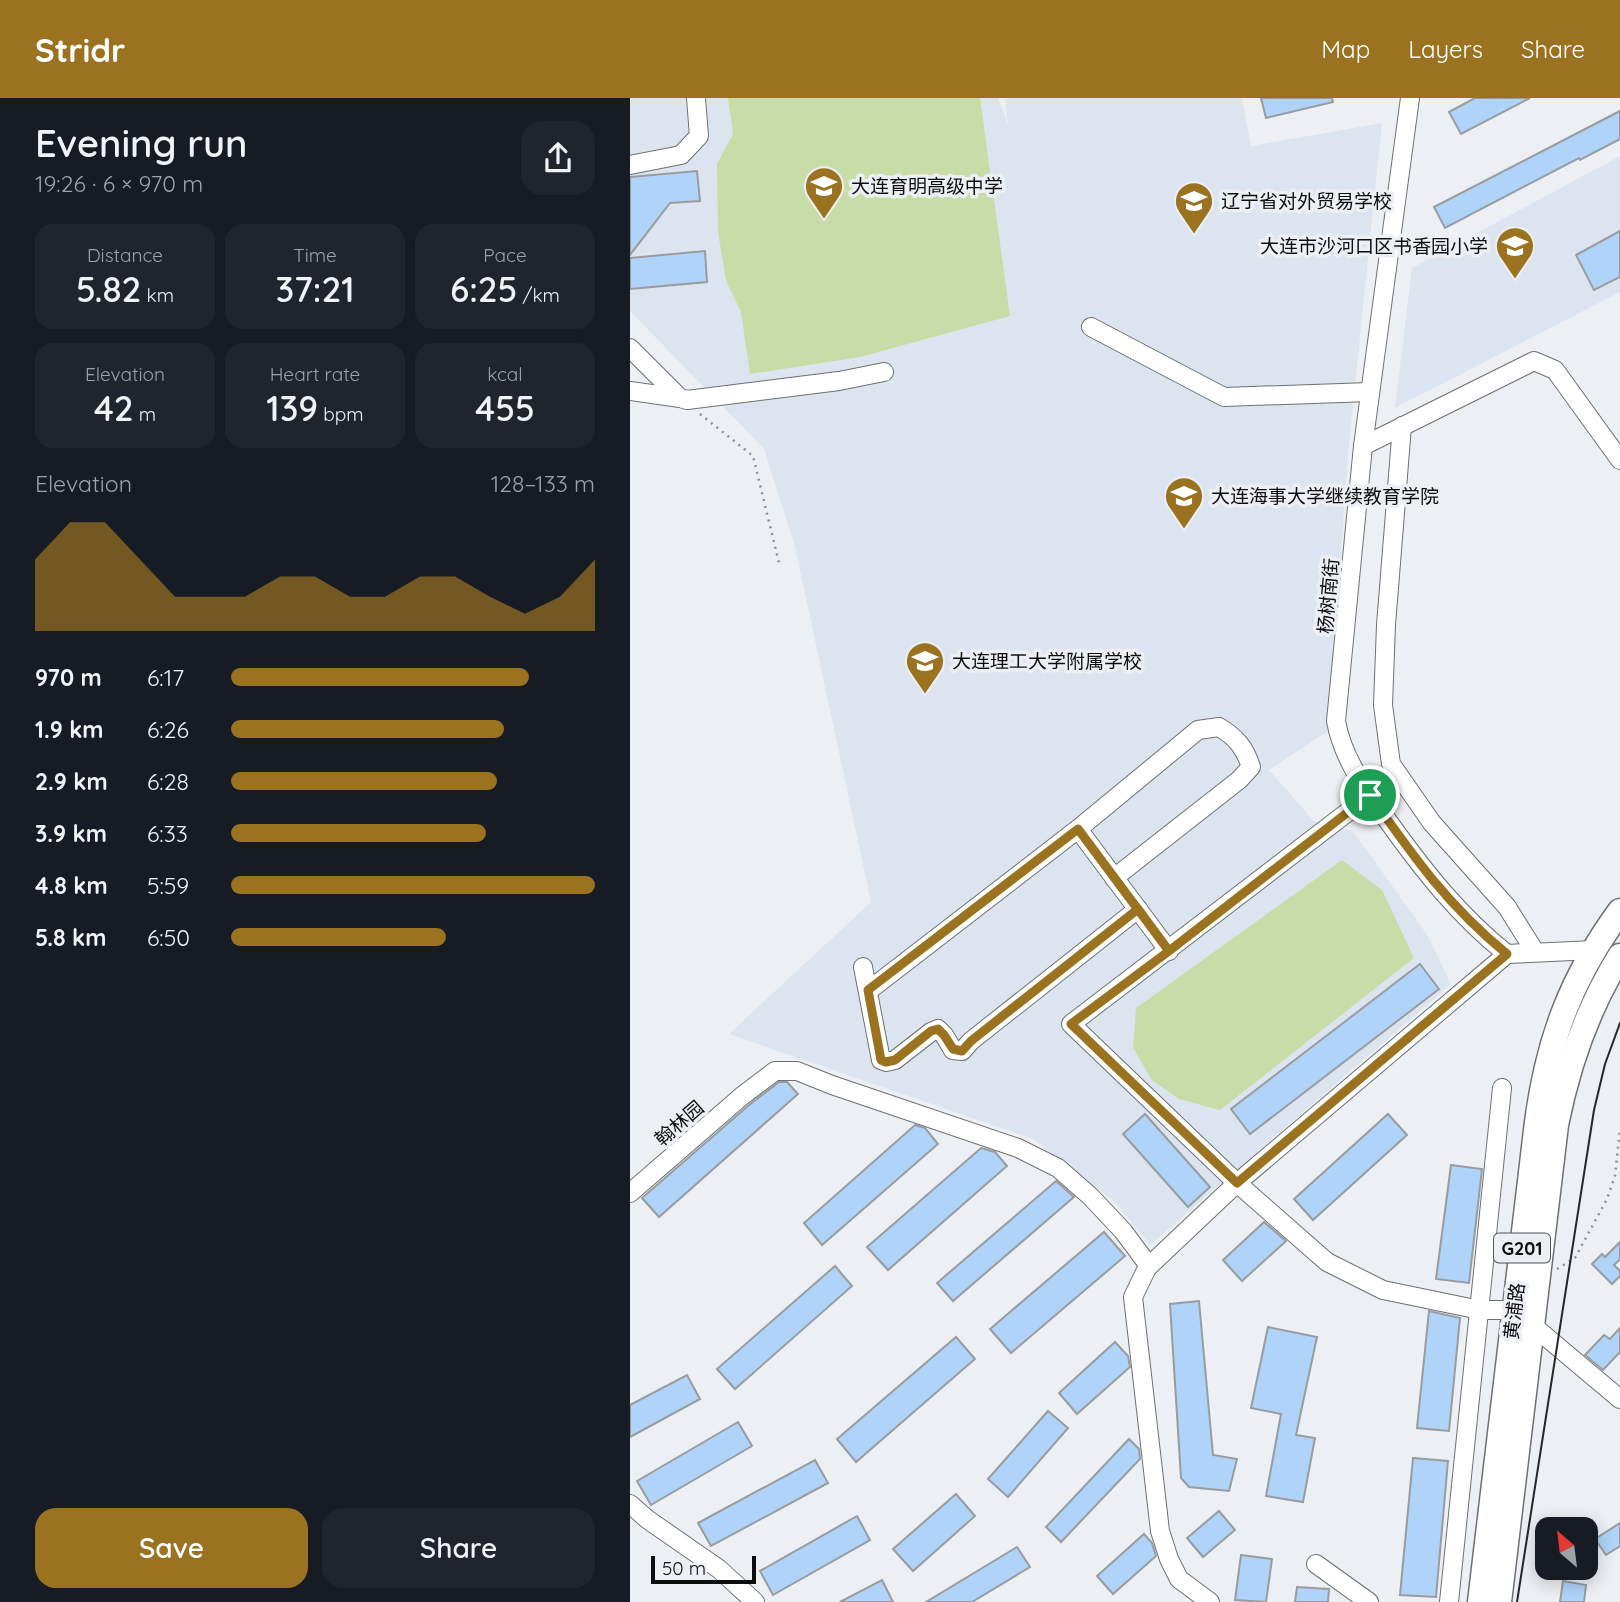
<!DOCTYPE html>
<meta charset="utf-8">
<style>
:root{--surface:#171b24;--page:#20242c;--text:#f1f3f6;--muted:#9ea1a6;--accent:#9b7320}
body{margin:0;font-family:Quicksand,"Noto Sans SC",sans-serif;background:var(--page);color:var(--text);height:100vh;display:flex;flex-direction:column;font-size:26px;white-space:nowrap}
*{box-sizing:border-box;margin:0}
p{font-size:23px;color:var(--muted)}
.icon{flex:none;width:38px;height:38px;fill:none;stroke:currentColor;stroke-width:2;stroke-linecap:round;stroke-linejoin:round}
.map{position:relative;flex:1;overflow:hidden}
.drawer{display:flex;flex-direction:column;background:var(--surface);width:630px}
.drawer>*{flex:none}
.needle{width:46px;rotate:332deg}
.fabs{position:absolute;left:905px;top:1419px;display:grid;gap:14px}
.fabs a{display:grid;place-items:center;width:63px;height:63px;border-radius:14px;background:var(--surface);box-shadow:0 4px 18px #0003;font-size:35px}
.scale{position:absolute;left:21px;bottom:18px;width:105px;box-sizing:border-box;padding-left:7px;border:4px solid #0d0e0f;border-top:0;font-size:19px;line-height:24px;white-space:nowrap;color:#0d0e0f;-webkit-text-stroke:5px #eceff3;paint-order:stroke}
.pin{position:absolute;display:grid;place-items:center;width:60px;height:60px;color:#fff;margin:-30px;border:4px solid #fff;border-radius:50%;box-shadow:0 2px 7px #0007}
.round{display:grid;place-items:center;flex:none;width:74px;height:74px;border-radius:21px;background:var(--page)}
.overview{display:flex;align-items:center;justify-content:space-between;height:119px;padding:0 35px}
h1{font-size:38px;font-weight:600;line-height:52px}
.metrics{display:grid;grid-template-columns:repeat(3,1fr);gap:10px;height:119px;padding:7px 35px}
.metrics div{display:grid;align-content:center;border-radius:18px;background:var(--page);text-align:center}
.metrics b{font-size:35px;font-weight:600}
.metrics small{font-size:19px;font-weight:400}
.metrics p{font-size:19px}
.chart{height:196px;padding:14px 35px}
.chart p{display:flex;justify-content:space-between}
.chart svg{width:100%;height:126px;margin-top:7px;fill:var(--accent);opacity:.7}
.cta{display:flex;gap:14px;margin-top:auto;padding:14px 35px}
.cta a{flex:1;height:80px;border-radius:21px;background:var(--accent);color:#fff;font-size:28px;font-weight:600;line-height:80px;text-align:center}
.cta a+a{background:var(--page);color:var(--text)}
ul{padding:0 35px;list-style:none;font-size:23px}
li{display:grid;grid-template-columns:112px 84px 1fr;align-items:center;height:52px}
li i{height:18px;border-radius:9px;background:var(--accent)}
header{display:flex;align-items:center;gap:42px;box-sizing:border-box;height:98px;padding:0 35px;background:var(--accent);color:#fff}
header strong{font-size:33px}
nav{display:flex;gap:38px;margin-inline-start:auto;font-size:24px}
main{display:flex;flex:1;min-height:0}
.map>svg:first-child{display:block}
</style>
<header>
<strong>Stridr</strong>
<nav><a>Map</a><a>Layers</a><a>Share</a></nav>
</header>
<main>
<section class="drawer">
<div class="overview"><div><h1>Evening run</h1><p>19:26 · 6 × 970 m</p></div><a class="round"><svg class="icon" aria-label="share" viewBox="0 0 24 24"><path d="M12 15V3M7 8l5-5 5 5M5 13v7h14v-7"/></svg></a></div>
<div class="metrics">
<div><p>Distance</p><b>5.82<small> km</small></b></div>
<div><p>Time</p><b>37:21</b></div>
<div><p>Pace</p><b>6:25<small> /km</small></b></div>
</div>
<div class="metrics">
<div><p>Elevation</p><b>42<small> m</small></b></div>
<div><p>Heart rate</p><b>139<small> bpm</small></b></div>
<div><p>kcal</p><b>455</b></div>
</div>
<div class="chart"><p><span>Elevation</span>128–133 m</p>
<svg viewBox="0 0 160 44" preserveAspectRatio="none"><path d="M0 44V19L10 6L20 6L30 19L40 32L50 32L60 32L70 25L80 25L90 32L100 32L110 25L120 25L130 32L140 38L150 32L160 19V44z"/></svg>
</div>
<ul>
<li><b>970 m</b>6:17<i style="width:82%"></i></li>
<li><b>1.9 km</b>6:26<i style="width:75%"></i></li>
<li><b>2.9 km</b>6:28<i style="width:73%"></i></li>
<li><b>3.9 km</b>6:33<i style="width:70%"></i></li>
<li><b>4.8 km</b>5:59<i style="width:100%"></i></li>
<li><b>5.8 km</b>6:50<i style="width:59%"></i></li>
</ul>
<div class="cta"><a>Save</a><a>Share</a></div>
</section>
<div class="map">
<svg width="990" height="1504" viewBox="0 0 990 1504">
<rect width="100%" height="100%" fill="#eceff3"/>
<g fill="#dce5ef">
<polygon points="0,0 368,0 378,27 375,0 612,0 621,48 752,25 718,355 698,633 639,672 685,724 723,733 798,838 821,886 520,1147 485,1104 403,1041 99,936 241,804 165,449 134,351 0,213"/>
<polygon points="990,58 990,194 765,310 782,170"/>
</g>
<g fill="#c8dca7">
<polygon points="98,0 350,0 380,218 230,259 120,276 111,214 96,183 88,134 87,66 103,36"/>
<polygon points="712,762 752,792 784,860 590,1012 549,1001 522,982 503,950 506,910"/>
</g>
<g fill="#afd3f9" stroke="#999c9f" stroke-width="2">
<polygon points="631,0 702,0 703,4 636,20"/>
<polygon points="845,0 900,0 831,36 819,14"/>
<polygon points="990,13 990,41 950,62 949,60 815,130 804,109"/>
<polygon points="67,73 70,103 40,105 0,157 0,79"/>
<polygon points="990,133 990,179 964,192 946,157"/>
<polygon points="75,153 77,184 0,191 0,160"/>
<polygon points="790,866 809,891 620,1036 601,1011"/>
<polygon points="149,984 157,984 168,996 29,1119 12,1100 119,1007"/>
<polygon points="515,1016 580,1089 558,1109 493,1036"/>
<polygon points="758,1016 777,1037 683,1122 664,1101"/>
<polygon points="285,1027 295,1030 308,1046 192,1147 174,1125"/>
<polygon points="351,1050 365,1054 377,1068 258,1172 237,1149"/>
<polygon points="821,1067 852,1071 839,1185 806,1181"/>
<polygon points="426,1083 444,1099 323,1203 307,1185"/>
<polygon points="634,1124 656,1143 612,1183 593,1162"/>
<polygon points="474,1134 495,1158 381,1255 360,1231"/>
<polygon points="990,1144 990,1161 984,1167 990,1173 990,1178 982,1186 962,1166 972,1156 975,1159"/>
<polygon points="205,1168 222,1188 105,1291 87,1271"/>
<polygon points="569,1203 583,1357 607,1361 599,1393 559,1389 551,1380 540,1206"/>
<polygon points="799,1213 830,1220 819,1333 787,1330"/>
<polygon points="638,1229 687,1239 666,1337 685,1340 673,1404 636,1398 651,1316 621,1310"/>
<polygon points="990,1230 990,1254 973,1272 955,1257 974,1237 980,1241"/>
<polygon points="326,1239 345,1261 226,1364 207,1341"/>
<polygon points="485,1244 498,1258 500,1269 447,1316 429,1295"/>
<polygon points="57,1277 70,1301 0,1339 0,1307"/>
<polygon points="418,1313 438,1330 378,1399 358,1381"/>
<polygon points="108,1324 122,1348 21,1407 7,1383"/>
<polygon points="499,1341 509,1351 510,1361 431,1444 416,1429"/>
<polygon points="783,1360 818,1363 806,1499 770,1497"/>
<polygon points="185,1362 198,1385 81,1448 68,1425"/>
<polygon points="326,1396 345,1418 283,1473 263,1451"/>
<polygon points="589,1413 605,1432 573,1459 557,1440"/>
<polygon points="227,1418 240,1442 143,1497 130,1473"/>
<polygon points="990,1425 990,1448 976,1457 965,1441"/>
<polygon points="514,1436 522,1445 526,1458 483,1496 467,1478"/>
<polygon points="387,1449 400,1469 342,1504 296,1504"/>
<polygon points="611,1457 642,1461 636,1504 605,1502"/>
<polygon points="252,1482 263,1504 210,1504"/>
<polygon points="933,1483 956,1487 954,1504 930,1504"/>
<polygon points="667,1489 699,1491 698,1504 665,1504"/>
</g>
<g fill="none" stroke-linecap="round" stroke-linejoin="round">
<g stroke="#6d7073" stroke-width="20">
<g id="minor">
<path d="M780,0L733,348L706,623C713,662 736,691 758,723C793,772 829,818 877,856L964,852"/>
<polyline points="0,67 51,57 69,38 66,0"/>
<polyline points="461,229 594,299 740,294"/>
<polyline points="0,250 50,300 57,302 209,283 254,274"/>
<polyline points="0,293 50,300"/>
<polyline points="772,328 756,527 753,607 761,666 802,725 877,809 902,849"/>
<polyline points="733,348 904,263 925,272 990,362"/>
<polyline points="740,697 441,926 607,1085 697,1164 753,1192 850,1212 884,1212"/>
<polyline points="448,731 539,853"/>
<polyline points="233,869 251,962 256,964 265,962 301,934 308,931 314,937 323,952 332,953 341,943 508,811"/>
<path d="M238,893L448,731L568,632L589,629C606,639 615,650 621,669L609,682L484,780"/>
<polyline points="0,1095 112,998 145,973 167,973 202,987 388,1050 428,1070 460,1098 493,1133 519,1168"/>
<polyline points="902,1227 990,1301"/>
<polyline points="0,1406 17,1421 89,1471 125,1504"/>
<polyline points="686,1466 739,1504"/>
<polyline points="580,1504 549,1481 539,1461 530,1433 503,1199 517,1170 607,1085 877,856"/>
<polyline points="819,1504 872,990"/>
</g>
</g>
<g stroke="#6d7073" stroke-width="27">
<g id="highway">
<path d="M850,1504L907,1024C918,942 941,880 990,813"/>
<path d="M869,1504L926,1027C938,966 957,911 990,858"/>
</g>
</g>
<g stroke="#8d8f92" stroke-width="2.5" stroke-dasharray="2 5" stroke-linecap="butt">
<polyline points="70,316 123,358 150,469"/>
<polyline points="927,1171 945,1160 977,1101 985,1078 990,1030"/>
</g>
<use href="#minor" stroke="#fff" stroke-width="18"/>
<use href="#highway" stroke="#fff" stroke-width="24"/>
<polyline stroke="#252728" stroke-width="2" points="887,1504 964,1012 975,966 990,925"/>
</g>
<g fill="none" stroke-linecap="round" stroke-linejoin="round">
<g stroke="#fff" stroke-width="14">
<path id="route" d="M740,697L539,853L508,811L341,943L332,953L323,951L314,937L308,931L301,933L265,962L256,964L251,962L238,892L448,731L539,853L441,926L607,1085L877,856C818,808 783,758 740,697"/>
</g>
<use href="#route" stroke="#9b7320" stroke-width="9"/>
</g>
<defs>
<g id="school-pin" transform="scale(2.0125)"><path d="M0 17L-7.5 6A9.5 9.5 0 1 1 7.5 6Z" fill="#9b7320" stroke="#eceff3"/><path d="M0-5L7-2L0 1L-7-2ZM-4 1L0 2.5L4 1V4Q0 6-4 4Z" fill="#fff"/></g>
<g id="university-pin" transform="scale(2.0125)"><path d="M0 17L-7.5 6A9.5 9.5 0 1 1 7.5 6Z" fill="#9b7320" stroke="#eceff3"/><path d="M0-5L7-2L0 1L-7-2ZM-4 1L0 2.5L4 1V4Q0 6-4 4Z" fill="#fff"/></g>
</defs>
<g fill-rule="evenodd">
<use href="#school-pin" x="194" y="88"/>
<use href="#school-pin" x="564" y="103"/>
<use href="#school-pin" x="885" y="148"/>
<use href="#university-pin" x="554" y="398"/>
<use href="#school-pin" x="295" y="563"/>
</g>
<g text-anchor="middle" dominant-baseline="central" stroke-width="7" stroke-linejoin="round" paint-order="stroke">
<rect fill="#eceff3" stroke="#505253" stroke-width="2" x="864" y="1135.5" width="56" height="29" rx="5"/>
<g font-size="18" font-weight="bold" fill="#0d0e0f">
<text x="892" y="1150">G201</text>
</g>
<g font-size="19" fill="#0d0e0f" stroke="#eceff3" text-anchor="start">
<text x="221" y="88">大连育明高级中学</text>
<text x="591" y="103">辽宁省对外贸易学校</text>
<text x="858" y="148" text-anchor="end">大连市沙河口区书香园小学</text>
<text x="581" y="398">大连海事大学继续教育学院</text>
<text x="322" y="563">大连理工大学附属学校</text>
</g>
<g font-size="19" fill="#0d0e0f" stroke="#eceff3">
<text transform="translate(698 498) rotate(-85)">杨树南街</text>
<text transform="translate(49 1025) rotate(-41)">翰林园</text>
<text transform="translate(884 1213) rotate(-83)">黄浦路</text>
</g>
</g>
</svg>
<div class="fabs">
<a><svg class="needle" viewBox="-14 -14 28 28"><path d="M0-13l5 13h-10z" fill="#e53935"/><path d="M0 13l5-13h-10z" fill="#9ea1a6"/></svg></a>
</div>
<div class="scale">50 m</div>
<div class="pin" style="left:740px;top:697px;background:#1e9e55"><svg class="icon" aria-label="arrive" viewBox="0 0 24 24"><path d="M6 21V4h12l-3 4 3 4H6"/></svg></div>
</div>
</main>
